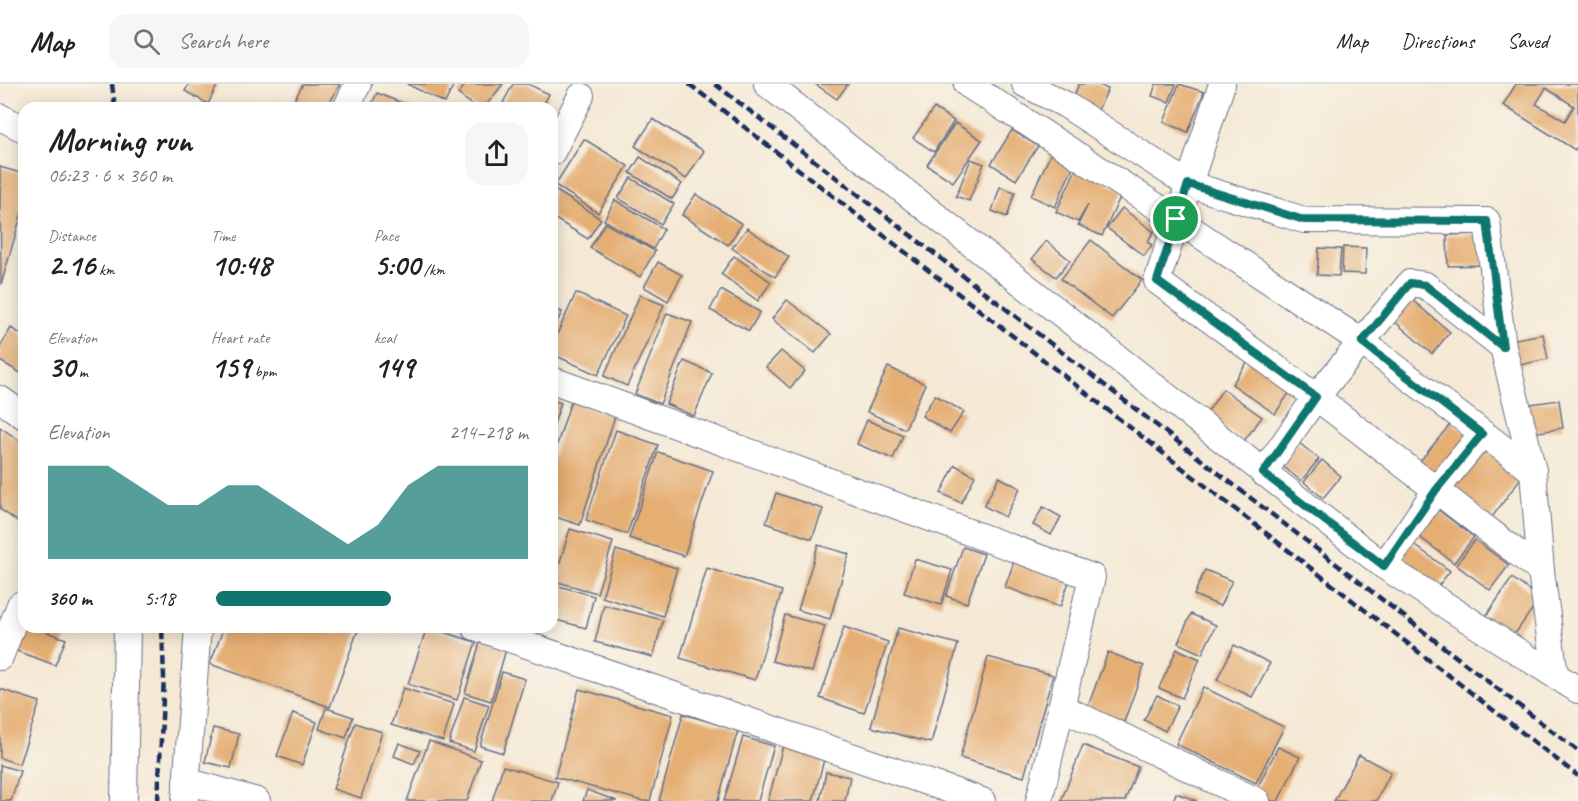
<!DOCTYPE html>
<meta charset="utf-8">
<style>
:root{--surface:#fff;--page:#f6f6f6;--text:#202124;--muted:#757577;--line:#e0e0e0;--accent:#0f766e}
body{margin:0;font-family:Caveat,sans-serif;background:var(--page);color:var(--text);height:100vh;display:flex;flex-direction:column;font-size:22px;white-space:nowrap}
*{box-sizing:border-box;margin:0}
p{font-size:20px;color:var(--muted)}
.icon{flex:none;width:33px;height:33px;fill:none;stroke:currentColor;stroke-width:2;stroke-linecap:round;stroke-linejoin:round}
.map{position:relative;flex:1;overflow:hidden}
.sheet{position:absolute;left:18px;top:18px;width:540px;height:531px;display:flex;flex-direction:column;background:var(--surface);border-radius:18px;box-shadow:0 3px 15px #0003}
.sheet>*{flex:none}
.pin{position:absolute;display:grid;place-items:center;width:51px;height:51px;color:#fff;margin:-26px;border:3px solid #fff;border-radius:50%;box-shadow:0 2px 6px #0007}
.round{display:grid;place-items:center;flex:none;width:63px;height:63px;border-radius:18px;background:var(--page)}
.headline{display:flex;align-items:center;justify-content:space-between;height:102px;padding:0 30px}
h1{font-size:33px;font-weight:800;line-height:45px}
.metrics{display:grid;grid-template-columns:repeat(3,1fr);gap:9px;height:102px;padding:6px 30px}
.metrics div{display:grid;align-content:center}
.metrics b{font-size:30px;font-weight:800}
.metrics small{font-size:16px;font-weight:400}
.metrics p{font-size:16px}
.chart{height:168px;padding:12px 30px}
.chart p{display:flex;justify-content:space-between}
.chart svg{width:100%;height:108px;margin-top:6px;fill:var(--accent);opacity:.7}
ul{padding:0 30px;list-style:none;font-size:20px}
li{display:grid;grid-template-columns:96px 72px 1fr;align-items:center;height:45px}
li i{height:15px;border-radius:8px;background:var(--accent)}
header{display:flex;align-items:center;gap:36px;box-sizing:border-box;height:84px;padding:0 30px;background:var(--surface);border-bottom:2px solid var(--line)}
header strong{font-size:28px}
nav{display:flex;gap:33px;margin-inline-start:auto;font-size:21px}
.search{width:420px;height:54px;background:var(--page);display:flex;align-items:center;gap:15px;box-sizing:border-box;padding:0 21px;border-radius:18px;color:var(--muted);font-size:22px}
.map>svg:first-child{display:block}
</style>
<header>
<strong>Map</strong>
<div class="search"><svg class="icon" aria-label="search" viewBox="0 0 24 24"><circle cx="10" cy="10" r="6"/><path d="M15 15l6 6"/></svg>Search here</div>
<nav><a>Map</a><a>Directions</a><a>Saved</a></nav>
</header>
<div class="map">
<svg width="1578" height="717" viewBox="0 0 1578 717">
<rect width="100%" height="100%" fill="#f7f3e8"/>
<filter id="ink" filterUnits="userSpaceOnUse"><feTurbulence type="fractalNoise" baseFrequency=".0167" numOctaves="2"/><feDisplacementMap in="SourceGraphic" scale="12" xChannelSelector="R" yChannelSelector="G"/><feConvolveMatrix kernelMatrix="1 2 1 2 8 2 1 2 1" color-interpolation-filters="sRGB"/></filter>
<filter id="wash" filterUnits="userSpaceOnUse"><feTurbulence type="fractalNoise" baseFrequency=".008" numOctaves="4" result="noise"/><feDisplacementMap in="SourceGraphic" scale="24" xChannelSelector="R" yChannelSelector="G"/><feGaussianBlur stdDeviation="1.35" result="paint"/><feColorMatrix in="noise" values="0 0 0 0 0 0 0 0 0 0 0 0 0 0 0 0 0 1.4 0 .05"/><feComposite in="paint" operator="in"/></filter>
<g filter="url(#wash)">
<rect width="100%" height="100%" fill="#f5e9d5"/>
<g id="blocks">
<g fill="#e5ae73" fill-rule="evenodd">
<polygon points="189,0 218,0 208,20 185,7"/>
<polygon points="303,0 340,0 327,24 295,24 291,22"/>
<polygon points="407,0 454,0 445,19"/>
<polygon points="466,0 503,0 484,24 477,24 458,10"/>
<polygon points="513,0 528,0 549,10 542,24 513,24 503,19"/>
<polygon points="815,0 848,0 837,15"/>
<polygon points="1079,0 1097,0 1108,5 1098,26 1073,14"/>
<polygon points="1156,0 1176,0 1169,18 1152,12"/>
<polygon points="1179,0 1204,8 1188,48 1164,38"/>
<path d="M1516,0H1578V61L1575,66L1503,21ZM1546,4L1574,22L1565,37L1536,20Z"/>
<polygon points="377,9 414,24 370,24"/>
<polygon points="934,24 954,37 934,68 913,54"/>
<polygon points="653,35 704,67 686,95 635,62"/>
<polygon points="955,39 982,56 953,98 927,81"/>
<polygon points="1012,46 1038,62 1016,96 991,80"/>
<polygon points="584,55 628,82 598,129 555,101"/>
<polygon points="1052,67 1075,78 1055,123 1031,112"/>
<polygon points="640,73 682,100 672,115 630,89"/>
<polygon points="971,75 984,80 969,117 956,112"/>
<polygon points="0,83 24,90 24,121 1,201"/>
<polygon points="1077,83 1123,107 1102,152 1078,141 1088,121 1078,138 1056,128"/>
<polygon points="631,94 674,120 661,140 618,114"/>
<polygon points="1000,103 1015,108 1007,133 992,127"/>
<polygon points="552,104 601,135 588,155 552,133"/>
<polygon points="696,110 742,140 728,161 682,131"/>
<polygon points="615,116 664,145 653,165 604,136"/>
<polygon points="1122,124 1154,148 1147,158 1152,161 1144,172 1107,144"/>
<polygon points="605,139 655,167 640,193 590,164"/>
<polygon points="747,144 789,173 775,193 732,164"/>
<polygon points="1483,150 1485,181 1448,182 1447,151"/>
<polygon points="1091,156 1142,196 1112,234 1061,195"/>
<polygon points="1046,157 1070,176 1056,193 1032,175"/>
<polygon points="1343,163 1366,164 1365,190 1342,189"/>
<polygon points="1319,164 1341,165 1339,192 1317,191"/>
<polygon points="734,172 771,198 758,217 721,190"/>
<polygon points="658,178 682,191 668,217 644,203"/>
<polygon points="721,206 760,228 749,247 710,226"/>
<polygon points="576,209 626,232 598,291 552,270 552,261"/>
<polygon points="640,211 664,221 627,302 604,292"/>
<polygon points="1411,215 1450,248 1432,270 1393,236"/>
<polygon points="787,216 831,250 815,269 772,235"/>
<polygon points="552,223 562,228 552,248"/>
<polygon points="667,229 692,238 660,320 635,310"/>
<polygon points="11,244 24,252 24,291 0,277 0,263"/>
<polygon points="1543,250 1548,275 1515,282 1510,256"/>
<polygon points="781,267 805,287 790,304 766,283"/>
<polygon points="1250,275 1292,305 1275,330 1232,300"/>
<polygon points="684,277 712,289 694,332 666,320"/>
<polygon points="888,283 925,300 905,345 867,328"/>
<polygon points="1223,305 1262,333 1244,357 1206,330"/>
<polygon points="935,311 964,328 950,349 922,332"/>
<polygon points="552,316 561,319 552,345"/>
<polygon points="1559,316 1563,344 1528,350 1524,321"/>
<polygon points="571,317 615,332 580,441 552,432 552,376"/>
<polygon points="867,336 903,351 893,375 857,360"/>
<polygon points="1452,338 1471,353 1436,396 1417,381"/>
<polygon points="0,343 24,360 24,442 0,425"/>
<polygon points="616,346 658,361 627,450 586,436"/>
<polygon points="1298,358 1319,375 1301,397 1280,380"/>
<polygon points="1483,361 1523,391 1490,436 1450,405"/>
<polygon points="658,368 713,387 684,472 629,454"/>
<polygon points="1322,376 1341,392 1323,414 1304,398"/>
<polygon points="955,381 975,392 961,419 941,409"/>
<polygon points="999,393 1020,404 1005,433 984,422"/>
<polygon points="776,409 823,425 812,455 766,439"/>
<polygon points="1043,423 1061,433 1051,451 1033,441"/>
<polygon points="1437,425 1474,453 1454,479 1417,451"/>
<polygon points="570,445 613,458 597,509 554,497"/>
<polygon points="1475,456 1509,481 1490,506 1456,481"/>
<polygon points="1409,457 1450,487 1432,510 1392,479"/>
<polygon points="818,461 849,470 830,535 798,526"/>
<polygon points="963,463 984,470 967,519 946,512"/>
<polygon points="616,466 677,484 663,532 602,513"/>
<polygon points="915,475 952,486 941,521 904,509"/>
<polygon points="1015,475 1070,495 1060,523 1005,503"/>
<polygon points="707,484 782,507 755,596 680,574"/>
<polygon points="1205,486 1232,497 1220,522 1194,511"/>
<polygon points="1512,494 1540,514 1510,557 1482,538"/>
<polygon points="552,500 594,512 586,544 552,535"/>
<polygon points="604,521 663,536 653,573 595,558"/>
<polygon points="1191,530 1216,541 1202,570 1178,559"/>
<polygon points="785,531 825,542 812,588 772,577"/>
<polygon points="23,543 33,543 66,555 55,581 14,566"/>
<polygon points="224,543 359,543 330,623 210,580"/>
<polygon points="427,543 476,558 457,616 408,600"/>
<polygon points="844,543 888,558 864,629 820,614"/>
<polygon points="898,544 958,560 931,659 871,643"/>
<polygon points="481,555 507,562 491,617 465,609"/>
<polygon points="1234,561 1270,579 1252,613 1217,596"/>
<polygon points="1177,565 1200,575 1182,614 1159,604"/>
<polygon points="1108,568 1144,582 1124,638 1087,625"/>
<polygon points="988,573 1053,591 1024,693 960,674"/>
<polygon points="502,588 525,595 503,669 480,662"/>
<polygon points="1203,603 1284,643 1256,699 1176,660"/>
<polygon points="403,604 454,620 443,657 391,641"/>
<polygon points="0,605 40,618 19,680 0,674"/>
<polygon points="579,605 673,631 650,717 643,717 555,693"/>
<polygon points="1157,611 1178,622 1165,647 1144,636"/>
<polygon points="464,613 489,621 474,667 449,659"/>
<polygon points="326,624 353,633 346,654 319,645"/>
<polygon points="293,629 317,638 302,681 277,672"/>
<polygon points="683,630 738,646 718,717 659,717"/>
<polygon points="355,639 382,648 361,714 333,705"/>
<polygon points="213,644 239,650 231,684 205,678"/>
<polygon points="743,653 774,662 758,717 724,717"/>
<polygon points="429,657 481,676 467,717 407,717"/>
<polygon points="399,659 420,667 414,680 394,672"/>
<polygon points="1083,661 1138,683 1125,717 1061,717"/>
<polygon points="783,662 825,672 813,717 768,717"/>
<polygon points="1278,663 1300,673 1278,717 1267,717 1254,710"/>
<polygon points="1359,671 1391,688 1376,717 1334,717"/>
<polygon points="0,681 20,687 11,717 0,717"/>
<polygon points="503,682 558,698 552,717 492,717"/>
<polygon points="826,688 850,693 845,717 820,717"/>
<polygon points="587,706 617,717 583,717"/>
<polygon points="1176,709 1197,717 1173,717"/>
</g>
</g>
</g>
<g filter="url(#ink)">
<use href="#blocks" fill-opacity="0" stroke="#677088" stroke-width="1.5"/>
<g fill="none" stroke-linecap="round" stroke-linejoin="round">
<g stroke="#677088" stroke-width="28">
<g id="minor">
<polyline points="767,0 1384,482 1578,606"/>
<polyline points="967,0 1176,135 1362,258 1533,387"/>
<polyline points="1025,0 1066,21 1188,100 1304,136 1487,137 1503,263 1533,387 1541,487 1555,591"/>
<polyline points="1222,0 1157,197 1316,313 1541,487"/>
<polyline points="346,24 358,0"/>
<polyline points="0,33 24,45"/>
<polyline points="552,68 581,12"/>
<polyline points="552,296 1092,493 1039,717"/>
<polyline points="0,315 24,332"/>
<polyline points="1263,389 1316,313 1410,199 1425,201 1503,263"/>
<polyline points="1384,482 1436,406 1482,350"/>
<polyline points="475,543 982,717"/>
<polyline points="0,573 20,521 24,519"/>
<polyline points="1061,623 1257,717"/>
<polyline points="186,697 257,717"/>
<polyline points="124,717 127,543"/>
<polyline points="185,717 198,543"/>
</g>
</g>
<use href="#minor" stroke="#fff" stroke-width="26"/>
<g stroke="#1b2f5e" stroke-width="4.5" stroke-dasharray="9 4.5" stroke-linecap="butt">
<polyline points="112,0 115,24"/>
<polyline points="689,0 1578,692"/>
<polyline points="715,0 1578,667"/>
<polyline points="158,717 164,593 162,543"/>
</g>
</g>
</g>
<g fill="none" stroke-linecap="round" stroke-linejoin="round" filter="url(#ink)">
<g stroke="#fff" stroke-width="12">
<polygon id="route" points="1188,100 1304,136 1487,137 1503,263 1425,201 1410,199 1362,258 1482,350 1436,406 1384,482 1263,389 1316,313 1157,197"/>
</g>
<use href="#route" stroke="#0f766e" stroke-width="8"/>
</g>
</svg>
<div class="pin" style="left:1176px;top:135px;background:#1e9e55"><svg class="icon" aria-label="arrive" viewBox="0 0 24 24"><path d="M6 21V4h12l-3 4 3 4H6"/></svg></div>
<section class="sheet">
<div class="headline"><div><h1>Morning run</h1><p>06:23 · 6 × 360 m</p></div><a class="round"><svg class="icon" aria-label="share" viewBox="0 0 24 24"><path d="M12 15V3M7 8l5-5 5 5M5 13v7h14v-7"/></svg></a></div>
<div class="metrics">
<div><p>Distance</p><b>2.16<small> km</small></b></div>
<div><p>Time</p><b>10:48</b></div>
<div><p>Pace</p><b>5:00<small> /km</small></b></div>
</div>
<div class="metrics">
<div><p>Elevation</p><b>30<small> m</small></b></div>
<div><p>Heart rate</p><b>159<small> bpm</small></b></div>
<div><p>kcal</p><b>149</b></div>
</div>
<div class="chart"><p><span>Elevation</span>214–218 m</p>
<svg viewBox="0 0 160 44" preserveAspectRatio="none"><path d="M0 44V6L10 6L20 6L30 14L40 22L50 22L60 14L70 14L80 22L90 30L100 38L110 30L120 14L130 6L140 6L150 6L160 6V44z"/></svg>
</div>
<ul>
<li><b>360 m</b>5:18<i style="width:56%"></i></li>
</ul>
</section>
</div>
